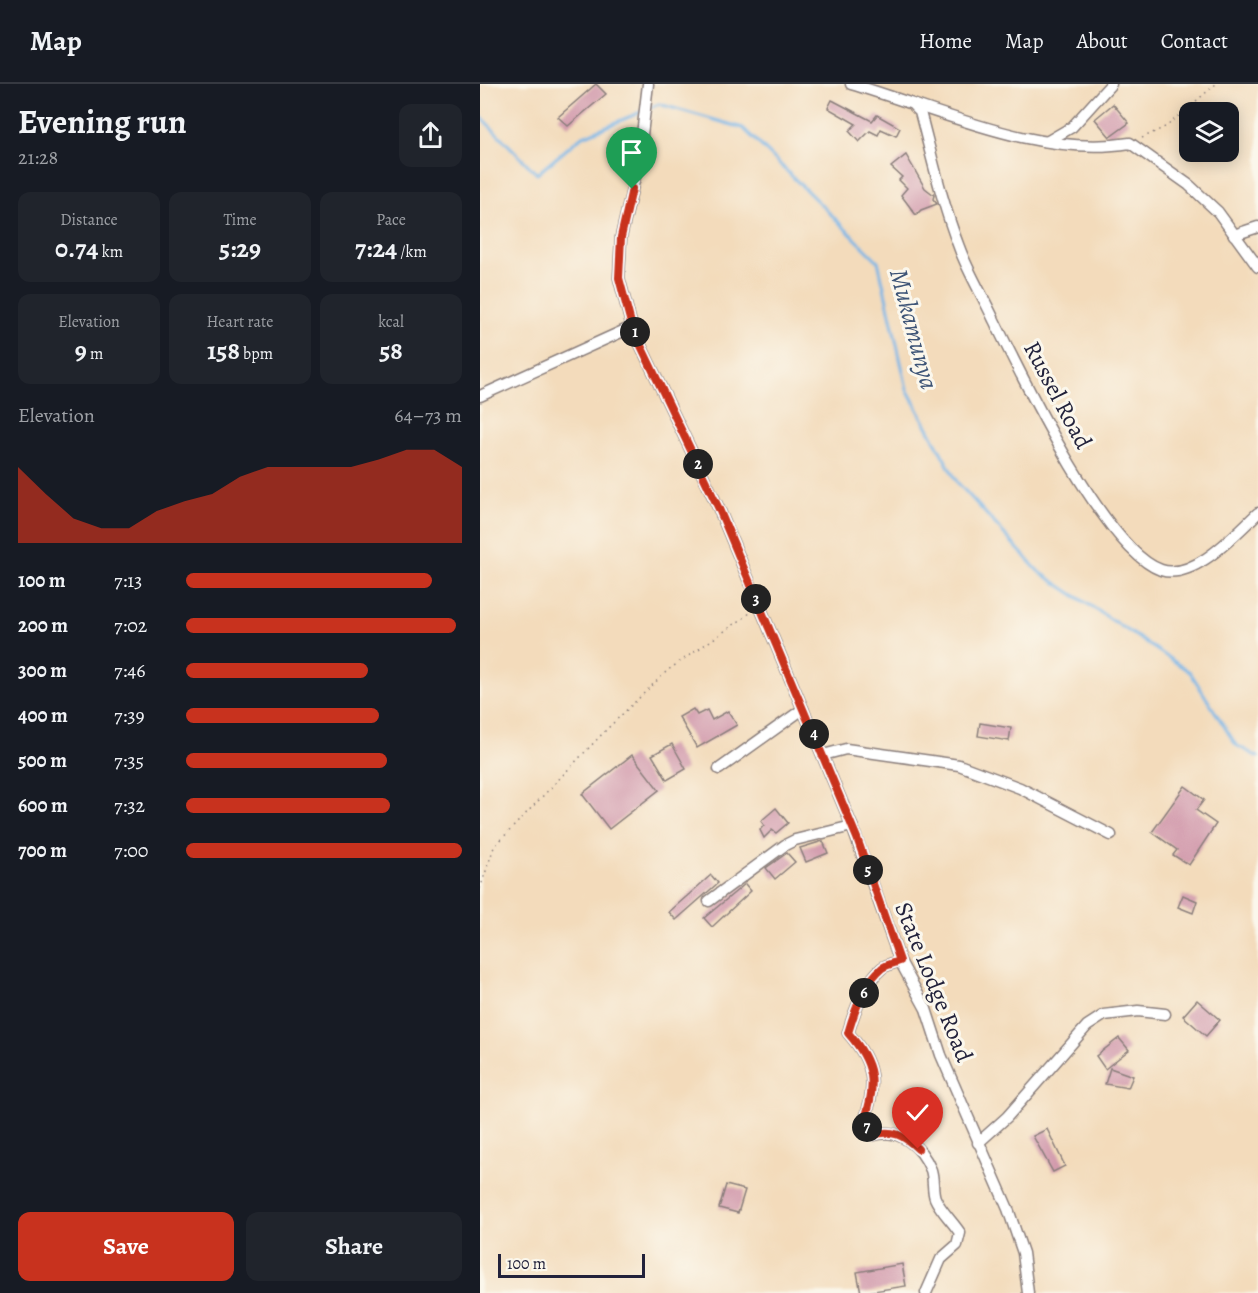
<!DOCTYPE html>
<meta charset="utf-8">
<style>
:root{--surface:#171b24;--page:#20242c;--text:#f1f3f6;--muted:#9ea1a6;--line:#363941;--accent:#c8321e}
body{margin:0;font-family:Alegreya,serif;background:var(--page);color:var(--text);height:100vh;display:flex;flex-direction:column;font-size:22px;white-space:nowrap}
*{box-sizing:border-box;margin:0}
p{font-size:20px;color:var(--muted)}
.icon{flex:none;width:33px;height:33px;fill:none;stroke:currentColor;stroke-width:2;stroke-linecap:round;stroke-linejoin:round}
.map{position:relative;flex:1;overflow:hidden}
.drawer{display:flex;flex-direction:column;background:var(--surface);width:480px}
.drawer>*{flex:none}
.fabs{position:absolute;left:699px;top:18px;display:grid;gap:12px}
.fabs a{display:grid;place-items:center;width:60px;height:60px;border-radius:12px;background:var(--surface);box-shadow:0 3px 15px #0003;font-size:30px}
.scale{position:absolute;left:18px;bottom:15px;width:147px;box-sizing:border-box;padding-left:6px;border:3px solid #22223b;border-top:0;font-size:16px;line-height:21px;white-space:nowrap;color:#22223b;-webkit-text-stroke:4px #fbf7ec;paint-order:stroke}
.pin{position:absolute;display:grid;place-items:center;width:51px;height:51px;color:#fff;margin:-62px -26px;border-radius:50% 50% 50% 0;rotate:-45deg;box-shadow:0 0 6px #0007}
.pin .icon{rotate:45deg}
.km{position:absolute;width:30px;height:30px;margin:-15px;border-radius:50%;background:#222;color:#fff;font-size:16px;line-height:30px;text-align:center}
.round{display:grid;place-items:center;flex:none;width:63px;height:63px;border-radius:12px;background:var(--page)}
.headline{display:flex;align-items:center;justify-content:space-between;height:102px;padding:0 18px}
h1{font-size:33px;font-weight:700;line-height:45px}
.metrics{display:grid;grid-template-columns:repeat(3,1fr);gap:9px;height:102px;padding:6px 18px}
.metrics div{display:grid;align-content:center;border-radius:12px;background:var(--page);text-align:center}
.metrics b{font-size:26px;font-weight:700}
.metrics small{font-size:16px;font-weight:400}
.metrics p{font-size:16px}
.chart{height:168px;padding:12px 18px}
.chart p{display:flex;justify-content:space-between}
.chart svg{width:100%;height:108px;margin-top:6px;fill:var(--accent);opacity:.7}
.cta{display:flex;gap:12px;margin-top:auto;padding:12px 18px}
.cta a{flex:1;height:69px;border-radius:12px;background:var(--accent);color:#fff;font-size:24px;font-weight:700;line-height:69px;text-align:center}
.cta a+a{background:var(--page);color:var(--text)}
ul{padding:0 18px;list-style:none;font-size:20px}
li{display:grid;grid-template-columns:96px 72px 1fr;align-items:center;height:45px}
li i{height:15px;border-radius:8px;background:var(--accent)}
header{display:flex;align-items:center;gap:36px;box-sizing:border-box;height:84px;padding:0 30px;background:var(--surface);border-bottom:2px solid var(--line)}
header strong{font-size:28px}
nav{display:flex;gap:33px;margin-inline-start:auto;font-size:21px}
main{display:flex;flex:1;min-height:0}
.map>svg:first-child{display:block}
</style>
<header>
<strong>Map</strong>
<nav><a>Home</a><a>Map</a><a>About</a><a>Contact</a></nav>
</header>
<main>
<section class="drawer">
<div class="headline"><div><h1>Evening run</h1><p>21:28</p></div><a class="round"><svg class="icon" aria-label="share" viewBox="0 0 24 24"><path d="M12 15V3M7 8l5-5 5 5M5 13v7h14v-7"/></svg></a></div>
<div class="metrics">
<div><p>Distance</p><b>0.74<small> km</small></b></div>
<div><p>Time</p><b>5:29</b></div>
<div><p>Pace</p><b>7:24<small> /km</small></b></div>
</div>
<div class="metrics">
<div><p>Elevation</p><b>9<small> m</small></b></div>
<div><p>Heart rate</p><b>158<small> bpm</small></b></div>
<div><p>kcal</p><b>58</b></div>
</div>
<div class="chart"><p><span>Elevation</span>64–73 m</p>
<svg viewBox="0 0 160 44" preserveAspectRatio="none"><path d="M0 44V13L10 24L20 34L30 38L40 38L50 31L60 27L70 24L80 17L90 13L100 13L110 13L120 13L130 10L140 6L150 6L160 13V44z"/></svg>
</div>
<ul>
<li><b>100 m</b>7:13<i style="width:89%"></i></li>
<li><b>200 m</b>7:02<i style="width:98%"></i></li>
<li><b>300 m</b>7:46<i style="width:66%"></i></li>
<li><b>400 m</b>7:39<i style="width:70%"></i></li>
<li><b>500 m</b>7:35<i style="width:73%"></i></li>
<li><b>600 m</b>7:32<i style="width:74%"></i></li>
<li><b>700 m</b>7:00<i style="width:100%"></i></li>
</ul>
<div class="cta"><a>Save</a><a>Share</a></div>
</section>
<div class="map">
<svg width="778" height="1209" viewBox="0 0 778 1209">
<rect width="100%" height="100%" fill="#fbf7ec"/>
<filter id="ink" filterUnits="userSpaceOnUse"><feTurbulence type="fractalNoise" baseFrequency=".0167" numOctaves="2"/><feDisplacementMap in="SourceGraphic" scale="12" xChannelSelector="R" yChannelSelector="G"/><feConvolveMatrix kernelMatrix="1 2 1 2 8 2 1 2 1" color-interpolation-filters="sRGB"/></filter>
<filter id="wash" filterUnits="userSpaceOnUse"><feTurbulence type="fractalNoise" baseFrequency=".008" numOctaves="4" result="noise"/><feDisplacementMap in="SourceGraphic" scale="24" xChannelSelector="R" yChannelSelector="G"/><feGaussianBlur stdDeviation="1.35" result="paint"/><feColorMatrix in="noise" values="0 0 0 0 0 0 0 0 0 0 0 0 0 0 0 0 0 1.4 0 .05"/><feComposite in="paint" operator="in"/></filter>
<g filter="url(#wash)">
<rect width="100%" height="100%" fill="#f3dbbb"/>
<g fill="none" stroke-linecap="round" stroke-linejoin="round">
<g stroke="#73b4e7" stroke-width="3">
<polyline points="167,25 179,20 263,44 398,177 427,305 477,398 558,487 710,588 756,661 778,673"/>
<polyline points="0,32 57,90 101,53 161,28"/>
</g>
</g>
<g id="blocks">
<g fill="#d199ab">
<polygon points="116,0 126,10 88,42 78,33"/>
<polygon points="352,16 392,37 397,31 420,44 416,52 401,45 398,51 390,47 379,58 369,47 376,40 348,24"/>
<polygon points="633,20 649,39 630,53 615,35"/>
<polygon points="426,71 445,104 454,111 453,115 457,120 441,126 436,131 421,111 427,104 419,96 422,93 411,83"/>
<polygon points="213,625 217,631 227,626 232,636 248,627 257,641 217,664 199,633"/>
<polygon points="500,639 531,644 529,657 498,652"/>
<polygon points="192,660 206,685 187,696 172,671"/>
<polygon points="152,671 179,706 129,745 102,710"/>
<polygon points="705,702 724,716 716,726 736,740 709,781 693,771 697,766 672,748"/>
<polygon points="296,724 308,739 296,749 292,746 284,754 280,746 284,741 281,737"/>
<polygon points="343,757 348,769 326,778 320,764"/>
<polygon points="307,769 315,778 295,795 286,784"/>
<polygon points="231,791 238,799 196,836 189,828"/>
<polygon points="265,800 271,807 232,843 224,834"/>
<polygon points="703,811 717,817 713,829 698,823"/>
<polygon points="717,916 740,936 726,952 703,932"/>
<polygon points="639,954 649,966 625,985 616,972"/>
<polygon points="630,984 653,992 648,1004 625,1000"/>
<polygon points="567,1045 585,1082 573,1088 553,1052"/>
<polygon points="246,1101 265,1106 258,1129 239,1124"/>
<polygon points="422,1180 426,1202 381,1209 377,1188"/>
</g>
</g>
</g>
<g filter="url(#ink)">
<use href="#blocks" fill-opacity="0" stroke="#8a7e7b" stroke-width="1.5"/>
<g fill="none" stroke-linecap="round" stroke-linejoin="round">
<g stroke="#8a7e7b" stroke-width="13">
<g id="minor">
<polyline points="168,0 159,76 141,153 139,194 152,243 239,425 372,742 420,877 446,925 461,971 528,1125 543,1169 548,1209"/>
<path d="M371,0C457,25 558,74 650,59L709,101L738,128L778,183"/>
<path d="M434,22L440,28C452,73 462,119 479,163C488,188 503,212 514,236C541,291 625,467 681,486C714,497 756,449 778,429"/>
<polyline points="568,57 592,43 631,0"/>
<polyline points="754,151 778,143"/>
<polyline points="0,312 152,243"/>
<polyline points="343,671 366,665 479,681 540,704 631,751"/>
<polyline points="239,685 323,625"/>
<polyline points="229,817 305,761 315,756 372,742"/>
<path d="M420,877C414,879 406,881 402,884C384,899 374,928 368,949C395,979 397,1001 384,1038L394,1051C420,1043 441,1062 451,1086C454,1095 452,1106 455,1114C460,1126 473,1138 480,1149L477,1161L461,1175L446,1209"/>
<polyline points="498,1059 527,1033 607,942 624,931 658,927 685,930"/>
</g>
</g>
<g stroke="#8a7e7b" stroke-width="1.5" stroke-dasharray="1.5 4.5" stroke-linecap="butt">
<polyline points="662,54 687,42 736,0"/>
<polyline points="0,805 14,763 127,645 188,586 268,531 270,527"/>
</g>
<use href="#minor" stroke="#fff" stroke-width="10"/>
</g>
</g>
<g fill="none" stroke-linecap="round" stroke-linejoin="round" filter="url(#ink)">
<g stroke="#fff" stroke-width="12">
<path id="route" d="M152,105L141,153L139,194L152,243L239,425L336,656L377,754L420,877C414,879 406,881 402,884C384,899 374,928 368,949C395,979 397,1001 384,1038L393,1051C412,1045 424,1051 438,1065"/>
</g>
<use href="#route" stroke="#c8321e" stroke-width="8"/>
</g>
<g text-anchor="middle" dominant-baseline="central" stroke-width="6" stroke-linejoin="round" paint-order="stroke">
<g font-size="24" fill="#22223b" stroke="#fbf7ec">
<text transform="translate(578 311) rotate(62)">Russel Road</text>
<text transform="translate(454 898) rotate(68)">State Lodge Road</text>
</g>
<g font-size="26" font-style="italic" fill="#3e5577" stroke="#fbf7ec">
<text transform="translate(434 245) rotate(75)">Mukamunya</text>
</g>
</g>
</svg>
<div class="fabs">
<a><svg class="icon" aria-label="layers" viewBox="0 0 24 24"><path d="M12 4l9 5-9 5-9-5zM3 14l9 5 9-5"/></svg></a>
</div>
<div class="scale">100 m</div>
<div class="pin" style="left:152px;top:105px;background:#1e9e55"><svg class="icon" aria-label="arrive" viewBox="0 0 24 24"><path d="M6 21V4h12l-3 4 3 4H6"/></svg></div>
<div class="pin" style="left:438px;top:1065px;background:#d93025"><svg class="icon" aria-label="check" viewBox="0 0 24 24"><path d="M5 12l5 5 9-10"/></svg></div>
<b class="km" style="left:155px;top:248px">1</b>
<b class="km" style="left:218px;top:380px">2</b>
<b class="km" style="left:276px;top:515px">3</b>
<b class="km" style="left:334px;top:650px">4</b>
<b class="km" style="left:388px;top:786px">5</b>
<b class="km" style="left:384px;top:909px">6</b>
<b class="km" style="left:387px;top:1043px">7</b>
</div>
</main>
